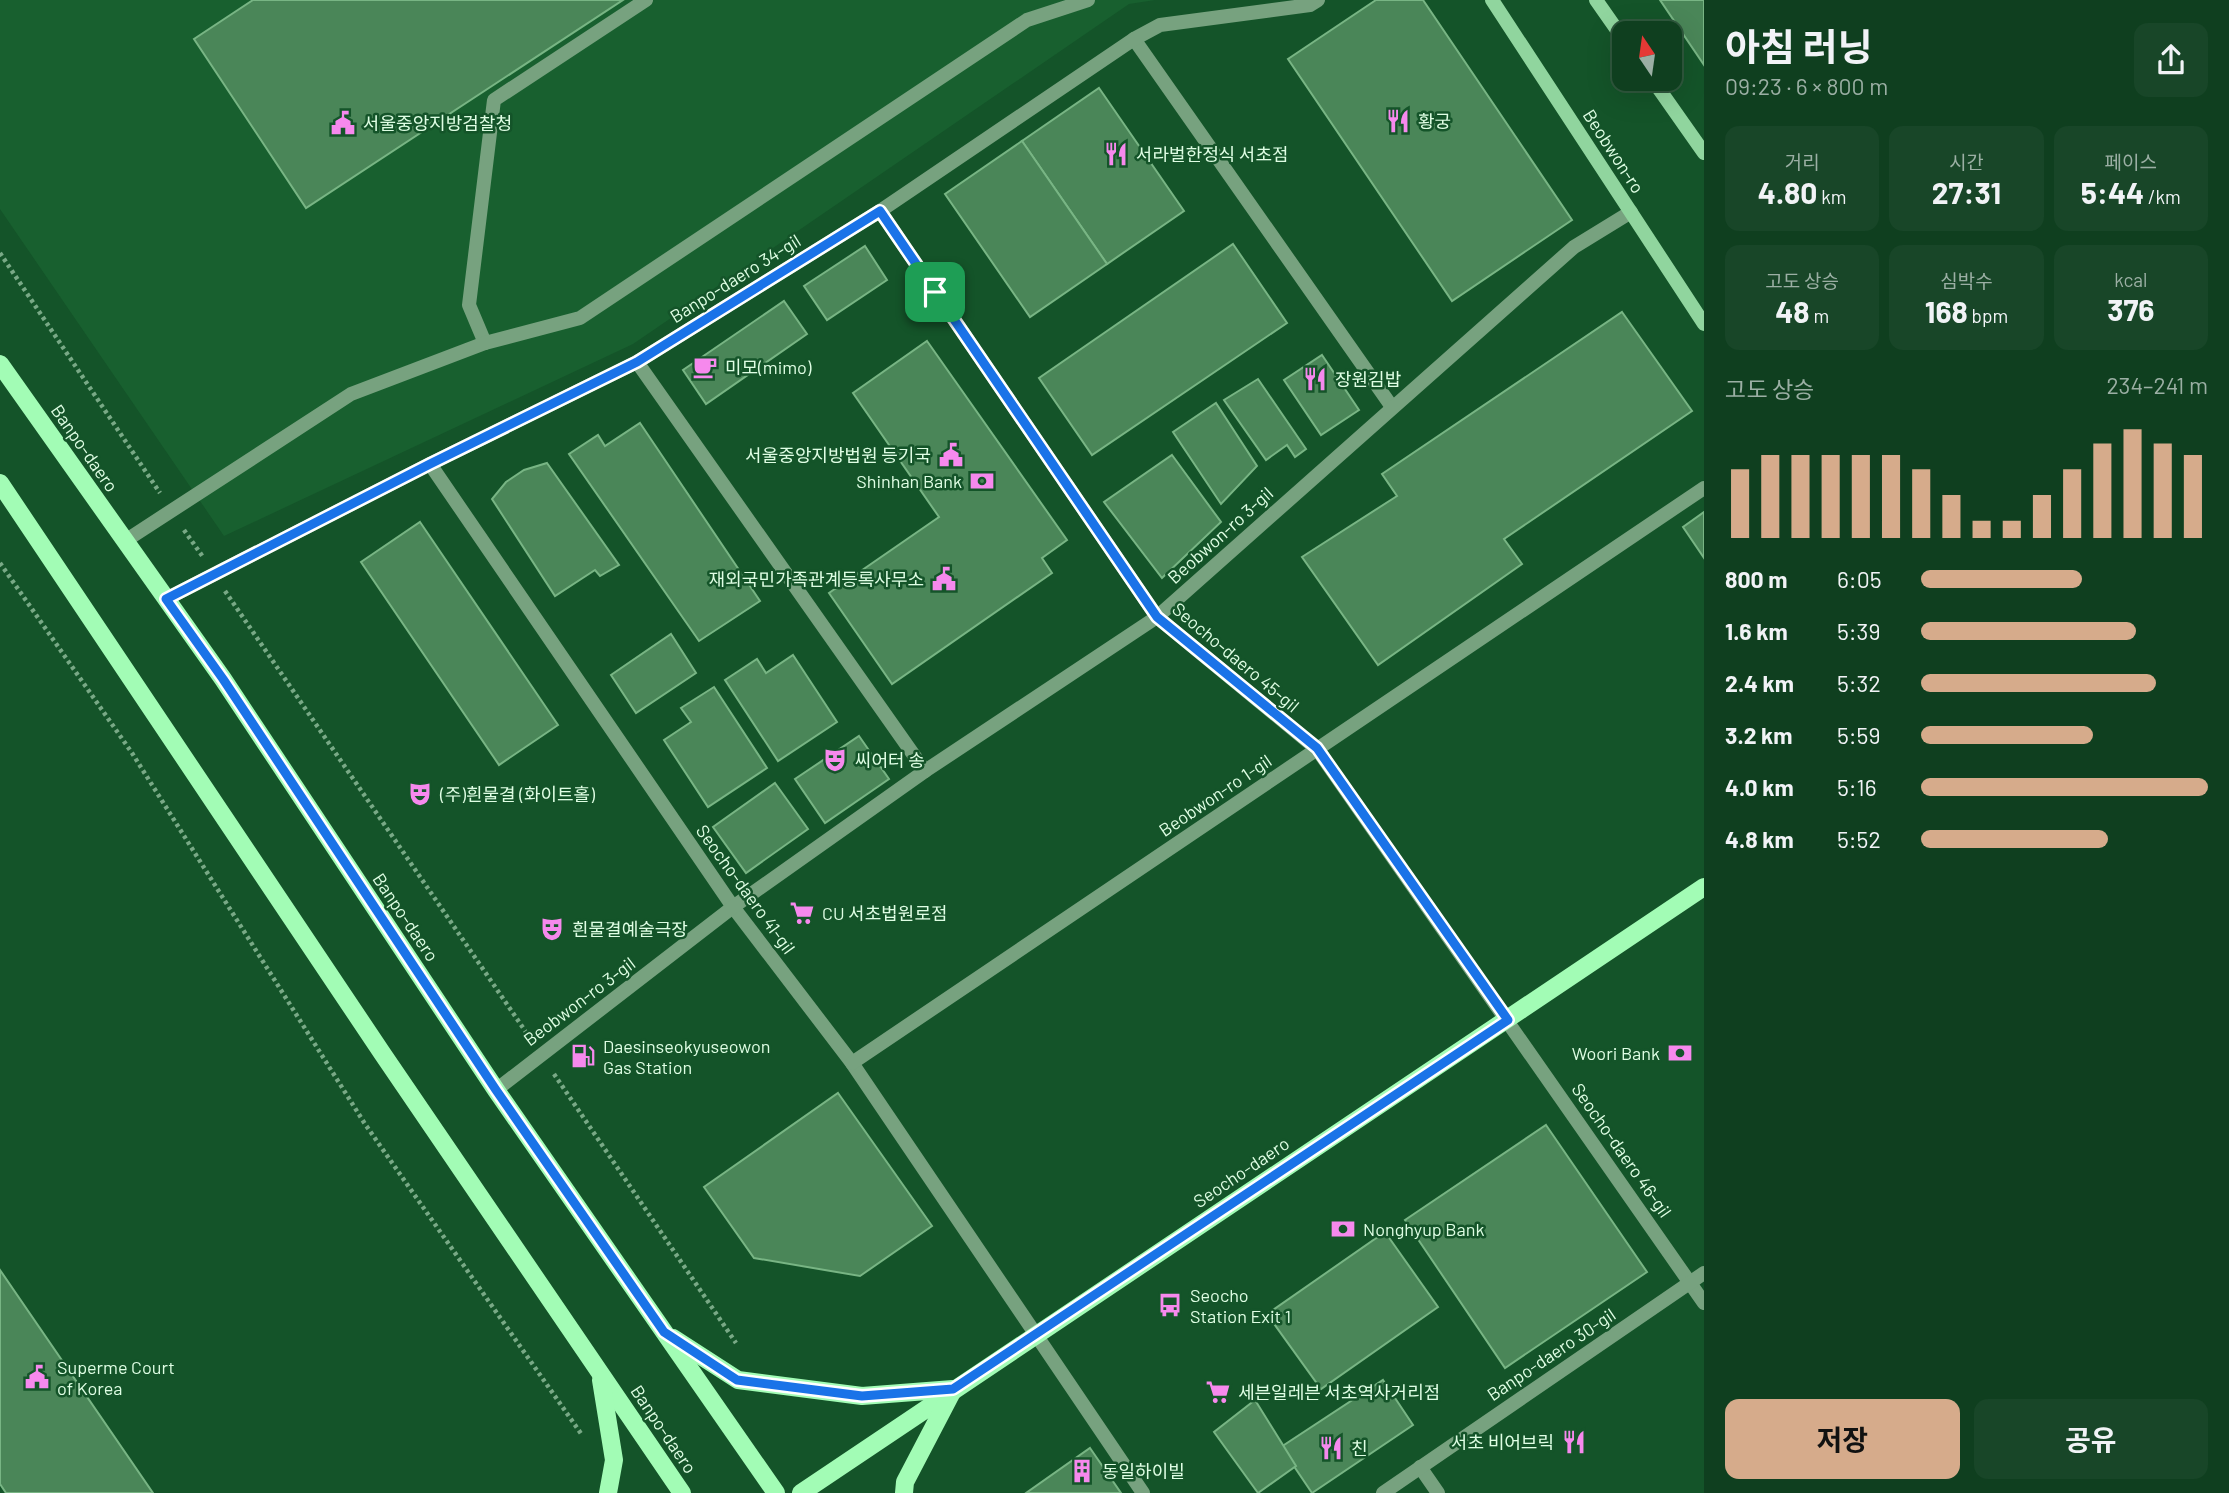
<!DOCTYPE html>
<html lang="ko">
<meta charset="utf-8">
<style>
:root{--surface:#0f3f1f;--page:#184628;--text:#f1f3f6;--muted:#9bafa4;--line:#2f583d;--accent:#d6ab8b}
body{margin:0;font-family:Barlow,"Noto Sans KR",sans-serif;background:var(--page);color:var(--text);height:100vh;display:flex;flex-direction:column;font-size:26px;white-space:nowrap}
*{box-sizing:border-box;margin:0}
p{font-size:23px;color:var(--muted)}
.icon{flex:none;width:38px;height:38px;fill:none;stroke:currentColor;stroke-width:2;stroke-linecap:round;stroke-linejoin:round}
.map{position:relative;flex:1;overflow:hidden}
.details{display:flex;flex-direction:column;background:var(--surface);width:525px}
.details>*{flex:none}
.needle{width:46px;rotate:347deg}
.fabs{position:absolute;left:1612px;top:21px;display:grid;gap:14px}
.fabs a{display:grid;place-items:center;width:70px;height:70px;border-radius:14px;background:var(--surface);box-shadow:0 7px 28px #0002,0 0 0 2px var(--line);font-size:35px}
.pin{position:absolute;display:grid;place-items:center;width:60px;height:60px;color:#fff;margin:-30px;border-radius:14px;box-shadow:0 4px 10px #0006}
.round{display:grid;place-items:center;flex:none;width:74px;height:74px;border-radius:14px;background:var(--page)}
.headline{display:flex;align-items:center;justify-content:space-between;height:119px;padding:0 21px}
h1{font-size:38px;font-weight:700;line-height:52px}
.figures{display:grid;grid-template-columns:repeat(3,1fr);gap:10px;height:119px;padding:7px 21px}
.figures div{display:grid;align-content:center;border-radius:14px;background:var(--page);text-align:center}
.figures b{font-size:30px;font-weight:700}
.figures small{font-size:19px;font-weight:400}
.figures p{font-size:19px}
.chart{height:196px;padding:14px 21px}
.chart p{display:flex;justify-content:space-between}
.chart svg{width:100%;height:126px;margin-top:7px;stroke:var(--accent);stroke-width:6}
.button{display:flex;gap:14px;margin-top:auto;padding:14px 21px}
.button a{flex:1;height:80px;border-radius:14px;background:var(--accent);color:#111;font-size:28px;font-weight:700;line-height:80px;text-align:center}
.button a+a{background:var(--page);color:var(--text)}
ul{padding:0 21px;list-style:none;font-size:23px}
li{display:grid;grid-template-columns:112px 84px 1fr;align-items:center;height:52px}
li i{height:18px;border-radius:9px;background:var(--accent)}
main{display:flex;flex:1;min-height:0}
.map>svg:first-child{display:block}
</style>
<main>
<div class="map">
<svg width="1704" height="1493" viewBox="0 0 1704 1493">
<rect width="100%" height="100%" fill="#145429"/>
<polygon fill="#18602f" points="0,0 1155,0 1129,4 633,344 224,536 0,209"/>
<g fill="#4a8658" stroke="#78b584" stroke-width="2">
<polygon points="253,0 623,0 306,208 194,39"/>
<polygon points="1376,0 1423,0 1572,220 1452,301 1288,59"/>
<polygon points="1660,0 1704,0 1704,65"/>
<polygon points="1099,88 1184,211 1107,264 1022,141"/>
<polygon points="1022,141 1107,264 1030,317 945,194"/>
<polygon points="1233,244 1287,323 1092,455 1039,378"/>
<polygon points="865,246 887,280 827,320 804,286"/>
<polygon points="784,301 807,334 706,404 683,370"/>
<polygon points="1622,312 1692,411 1504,539 1522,564 1378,665 1302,557 1397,496 1382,474"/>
<polygon points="927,341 1067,540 1042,558 1052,573 892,684 829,593 939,517 853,393"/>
<polygon points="1322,355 1359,410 1321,435 1284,380"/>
<polygon points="1258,379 1306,449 1295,457 1287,445 1266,460 1224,400"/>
<polygon points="1216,403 1257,466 1221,504 1173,432"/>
<polygon points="640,423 760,601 699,641 569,454 598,435 605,446"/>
<polygon points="1172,455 1221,522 1162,578 1104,502"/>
<polygon points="547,463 619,565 600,576 595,570 555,596 492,499 506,482 524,470"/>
<polygon points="1704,512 1704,558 1683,527"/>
<polygon points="420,522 558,725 499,765 361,562"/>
<polygon points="671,634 696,673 636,713 611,675"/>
<polygon points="793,655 837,722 778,761 725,680 757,659 766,673"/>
<polygon points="714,687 767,768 708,807 664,740 691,722 681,708"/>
<polygon points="859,736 889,779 825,823 795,779"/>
<polygon points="775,783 808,829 746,873 713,827"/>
<polygon points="838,1093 932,1226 860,1276 754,1258 704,1187"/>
<polygon points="1546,1125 1647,1272 1505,1368 1405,1220"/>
<polygon points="1385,1232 1438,1307 1321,1389 1267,1314"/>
<polygon points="0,1270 153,1493 6,1493 0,1484"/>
<polygon points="1383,1380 1413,1425 1312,1493 1281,1447"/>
<polygon points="1255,1400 1296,1466 1258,1493 1214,1432"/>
<polygon points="1090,1448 1121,1493 1026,1493"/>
</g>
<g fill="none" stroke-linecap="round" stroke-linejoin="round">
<g stroke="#79a986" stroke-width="4.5" stroke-dasharray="3.5 3.5" stroke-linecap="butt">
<polyline points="0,253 160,493"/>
<polyline points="184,530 203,557"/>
<polyline points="0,563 132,753 365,1124 582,1435"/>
<polyline points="225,591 530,1038"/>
<polyline points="554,1074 736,1343"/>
</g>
<g stroke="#77a27f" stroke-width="14">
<polyline points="1134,39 1392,407"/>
<polyline points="880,211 1157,617 1317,749 1704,1303"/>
<polyline points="485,343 469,305 494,100 646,0"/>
<polyline points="637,362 925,771"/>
<polyline points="430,464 733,907 852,1063 1143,1493"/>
<polyline points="125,541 351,394 485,343 580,318 1027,20 1088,0"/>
<polyline points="166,599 430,464 637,362 880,211 1134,39 1160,25 1310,5 1318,0"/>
<polyline points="852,1063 1704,488"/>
<polyline points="496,1090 733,907 925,771 1157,617 1574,247 1631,212"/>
<polyline points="1420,1467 1438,1493"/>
<polyline points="1383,1493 1704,1273"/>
</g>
<g stroke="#90d59e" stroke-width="14">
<polyline points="1492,0 1704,324"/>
<polyline points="1596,0 1624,40"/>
<polyline points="1652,79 1704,153"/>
</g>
<g stroke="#a2fcb5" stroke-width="18">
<polyline points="0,364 223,679 496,1090 776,1493"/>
<polyline points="0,483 382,1053 682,1493"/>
<polyline points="673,1338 738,1380 862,1396 953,1389"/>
<polyline points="601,1380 614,1460 608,1493"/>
<polyline points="801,1493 1704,887"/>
<polyline points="904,1493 905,1482 952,1392"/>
</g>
</g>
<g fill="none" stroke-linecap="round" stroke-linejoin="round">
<g stroke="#fff" stroke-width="14">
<polygon id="route" points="880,211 1157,617 1317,748 1508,1020 953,1389 862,1396 737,1380 664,1332 496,1090 223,679 166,599 430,464 637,362"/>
</g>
<use href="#route" stroke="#1a73e8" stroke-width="9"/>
</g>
<defs>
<g id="restaurant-bare" transform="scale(1.89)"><path d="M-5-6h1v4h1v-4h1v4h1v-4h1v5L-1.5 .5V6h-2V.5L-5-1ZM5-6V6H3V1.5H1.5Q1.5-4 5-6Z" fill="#f689ed" stroke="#145429" stroke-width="2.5" paint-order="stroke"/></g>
<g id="civic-bare" transform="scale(1.89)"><path d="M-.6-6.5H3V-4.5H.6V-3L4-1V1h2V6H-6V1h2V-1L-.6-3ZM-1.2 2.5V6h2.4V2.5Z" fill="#f689ed" stroke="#145429" stroke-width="2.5" paint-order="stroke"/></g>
<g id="cafe-bare" transform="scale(1.89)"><path d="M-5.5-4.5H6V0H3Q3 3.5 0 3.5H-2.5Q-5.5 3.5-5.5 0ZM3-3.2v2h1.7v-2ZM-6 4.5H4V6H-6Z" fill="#f689ed" stroke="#145429" stroke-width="2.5" paint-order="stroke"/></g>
<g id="bank-bare" transform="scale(1.89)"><path d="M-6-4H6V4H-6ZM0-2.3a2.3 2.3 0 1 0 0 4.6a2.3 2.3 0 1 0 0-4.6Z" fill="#f689ed" stroke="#145429" stroke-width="2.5" paint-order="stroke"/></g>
<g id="theatre-bare" transform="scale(1.89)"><path d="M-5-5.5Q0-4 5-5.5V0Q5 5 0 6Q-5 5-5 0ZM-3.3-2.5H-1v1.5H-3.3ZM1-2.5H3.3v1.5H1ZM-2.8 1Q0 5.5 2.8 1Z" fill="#f689ed" stroke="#145429" stroke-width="2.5" paint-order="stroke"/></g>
<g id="supermarket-bare" transform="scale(1.89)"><path d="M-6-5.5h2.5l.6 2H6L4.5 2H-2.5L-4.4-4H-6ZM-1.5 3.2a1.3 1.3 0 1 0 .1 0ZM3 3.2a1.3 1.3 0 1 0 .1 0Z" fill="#f689ed" stroke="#145429" stroke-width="2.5" paint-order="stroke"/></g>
<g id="fuel-bare" transform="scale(1.89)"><path d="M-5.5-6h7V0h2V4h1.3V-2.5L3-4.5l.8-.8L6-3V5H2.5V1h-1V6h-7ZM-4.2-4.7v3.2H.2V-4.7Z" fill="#f689ed" stroke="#145429" stroke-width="2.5" paint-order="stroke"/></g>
<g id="bus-bare" transform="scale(1.89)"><path d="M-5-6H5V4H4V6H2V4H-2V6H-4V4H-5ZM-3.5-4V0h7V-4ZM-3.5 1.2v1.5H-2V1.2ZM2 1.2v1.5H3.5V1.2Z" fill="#f689ed" stroke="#145429" stroke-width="2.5" paint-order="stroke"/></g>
<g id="building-bare" transform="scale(1.89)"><path d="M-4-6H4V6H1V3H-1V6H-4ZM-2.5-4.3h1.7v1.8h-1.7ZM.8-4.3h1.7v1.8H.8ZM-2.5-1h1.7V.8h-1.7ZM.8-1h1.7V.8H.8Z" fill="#f689ed" stroke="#145429" stroke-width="2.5" paint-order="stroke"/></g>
</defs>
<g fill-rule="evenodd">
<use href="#restaurant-bare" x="1398" y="121"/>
<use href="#civic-bare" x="343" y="123"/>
<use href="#restaurant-bare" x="1116" y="154"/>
<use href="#cafe-bare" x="705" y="367"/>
<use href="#restaurant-bare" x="1315" y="379"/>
<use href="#civic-bare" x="951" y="455"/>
<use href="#bank-bare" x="982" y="481"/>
<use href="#civic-bare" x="944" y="579"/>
<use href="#theatre-bare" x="835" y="760"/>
<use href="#theatre-bare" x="420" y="794"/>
<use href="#supermarket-bare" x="802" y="913"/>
<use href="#theatre-bare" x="552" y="929"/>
<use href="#bank-bare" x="1680" y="1053"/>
<use href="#fuel-bare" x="583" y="1056"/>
<use href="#bank-bare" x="1343" y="1229"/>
<use href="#bus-bare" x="1170" y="1305"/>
<use href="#civic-bare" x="37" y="1377"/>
<use href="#supermarket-bare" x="1218" y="1392"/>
<use href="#restaurant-bare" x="1574" y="1442"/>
<use href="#restaurant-bare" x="1331" y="1448"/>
<use href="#building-bare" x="1082" y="1471"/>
</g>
<g text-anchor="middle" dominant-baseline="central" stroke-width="5" stroke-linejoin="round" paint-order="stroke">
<g font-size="18" fill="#dffee4" stroke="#145429" text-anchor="start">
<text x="1418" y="121">황궁</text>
<text x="363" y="123">서울중앙지방검찰청</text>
<text x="1136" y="154">서라벌한정식 서초점</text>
<text x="725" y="367">미모(mimo)</text>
<text x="1335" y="379">장원김밥</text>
<text x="931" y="455" text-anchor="end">서울중앙지방법원 등기국</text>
<text x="962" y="481" text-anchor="end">Shinhan Bank</text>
<text x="924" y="579" text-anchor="end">재외국민가족관계등록사무소</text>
<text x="855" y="760">씨어터 송</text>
<text x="440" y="794">(주)흰물결 (화이트홀)</text>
<text x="822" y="913">CU 서초법원로점</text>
<text x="572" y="929">흰물결예술극장</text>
<text x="603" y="1046">Daesinseokyuseowon<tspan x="603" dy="21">Gas Station</tspan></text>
<text x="1660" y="1053" text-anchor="end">Woori Bank</text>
<text x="1363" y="1229">Nonghyup Bank</text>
<text x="1190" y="1295">Seocho<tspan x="1190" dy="21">Station Exit 1</tspan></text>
<text x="57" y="1367">Superme Court<tspan x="57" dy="21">of Korea</tspan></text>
<text x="1238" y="1392">세븐일레븐 서초역사거리점</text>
<text x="1554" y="1442" text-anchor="end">서초 비어브릭</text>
<text x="1351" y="1448">친</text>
<text x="1102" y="1471">동일하이빌</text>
</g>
<g font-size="18" fill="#dffee4" stroke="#145429">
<text transform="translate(1614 151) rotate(57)">Beobwon-ro</text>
<text transform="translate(735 278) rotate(-32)">Banpo-daero 34-gil</text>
<text transform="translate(85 448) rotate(55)">Banpo-daero</text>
<text transform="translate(1220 535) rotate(-42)">Beobwon-ro 3-gil</text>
<text transform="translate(1236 657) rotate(40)">Seocho-daero 45-gil</text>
<text transform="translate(1215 795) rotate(-34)">Beobwon-ro 1-gil</text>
<text transform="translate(746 889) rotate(54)">Seocho-daero 41-gil</text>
<text transform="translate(406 917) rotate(56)">Banpo-daero</text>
<text transform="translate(579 1001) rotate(-37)">Beobwon-ro 3-gil</text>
<text transform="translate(1622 1150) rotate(55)">Seocho-daero 46-gil</text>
<text transform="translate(1241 1172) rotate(-34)">Seocho-daero</text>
<text transform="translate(1551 1354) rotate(-34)">Banpo-daero 30-gil</text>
<text transform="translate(664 1429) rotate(56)">Banpo-daero</text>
</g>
</g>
</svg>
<div class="fabs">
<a><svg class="needle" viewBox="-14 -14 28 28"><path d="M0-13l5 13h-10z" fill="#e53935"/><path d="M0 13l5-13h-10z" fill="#9bafa4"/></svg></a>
</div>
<div class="pin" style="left:935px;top:292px;background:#1e9e55"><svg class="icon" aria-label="arrive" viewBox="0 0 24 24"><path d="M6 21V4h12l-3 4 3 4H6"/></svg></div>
</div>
<section class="details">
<div class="headline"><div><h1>아침 러닝</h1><p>09:23 · 6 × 800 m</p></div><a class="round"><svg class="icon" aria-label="share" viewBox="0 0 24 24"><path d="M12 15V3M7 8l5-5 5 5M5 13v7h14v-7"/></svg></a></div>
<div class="figures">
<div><p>거리</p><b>4.80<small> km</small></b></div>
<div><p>시간</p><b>27:31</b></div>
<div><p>페이스</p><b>5:44<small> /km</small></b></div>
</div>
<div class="figures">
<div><p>고도 상승</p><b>48<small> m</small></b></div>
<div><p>심박수</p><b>168<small> bpm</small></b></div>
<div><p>kcal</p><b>376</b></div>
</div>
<div class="chart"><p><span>고도 상승</span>234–241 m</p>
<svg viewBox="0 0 160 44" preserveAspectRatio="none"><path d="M5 44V20M15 44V15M25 44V15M35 44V15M45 44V15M55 44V15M65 44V20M75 44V29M85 44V38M95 44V38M105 44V29M115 44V20M125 44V11M135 44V6M145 44V11M155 44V15"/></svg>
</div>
<ul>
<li><b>800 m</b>6:05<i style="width:56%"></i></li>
<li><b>1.6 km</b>5:39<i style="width:75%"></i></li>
<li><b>2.4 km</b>5:32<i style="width:82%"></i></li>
<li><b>3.2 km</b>5:59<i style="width:60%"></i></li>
<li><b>4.0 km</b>5:16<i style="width:100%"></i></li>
<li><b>4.8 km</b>5:52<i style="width:65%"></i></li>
</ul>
<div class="button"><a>저장</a><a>공유</a></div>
</section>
</main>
